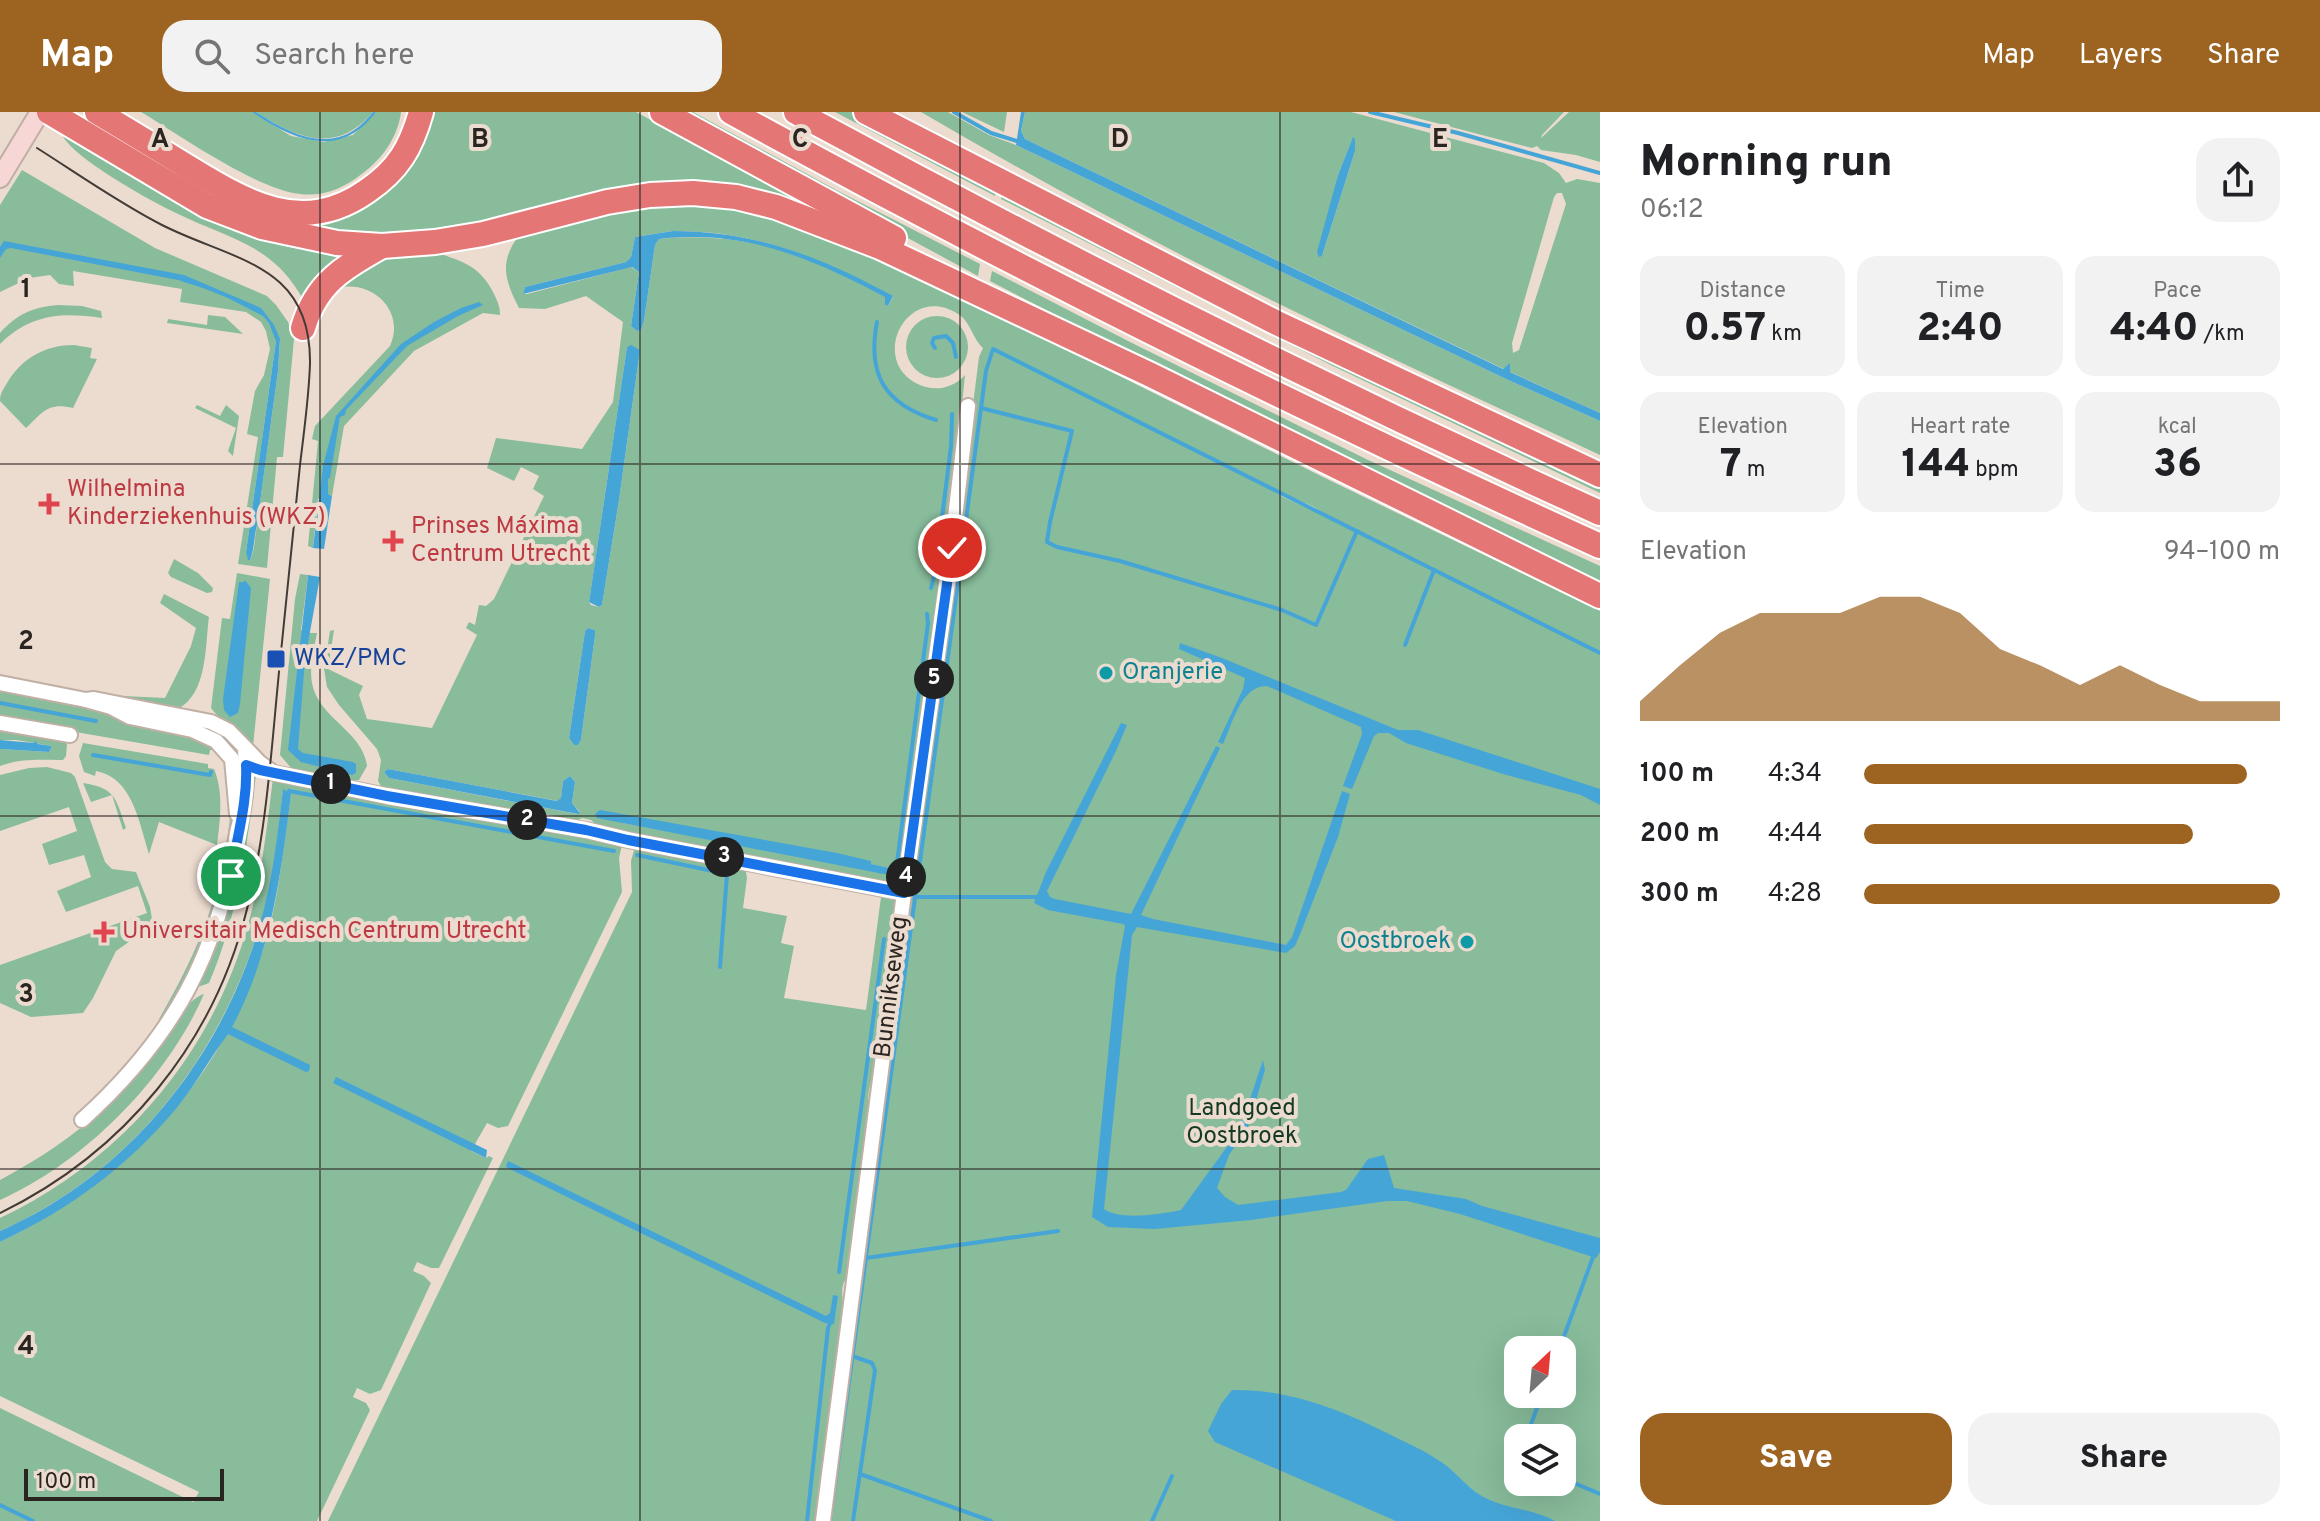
<!DOCTYPE html>
<meta charset="utf-8">
<style>
:root{--surface:#fff;--page:#f2f2f2;--text:#202124;--muted:#757577;--accent:#9c6321}
body{margin:0;font-family:Overpass,sans-serif;background:var(--page);color:var(--text);height:100vh;display:flex;flex-direction:column;font-size:30px;white-space:nowrap}
*{box-sizing:border-box;margin:0}
p{font-size:26px;color:var(--muted)}
.icon{flex:none;width:44px;height:44px;fill:none;stroke:currentColor;stroke-width:2;stroke-linecap:round;stroke-linejoin:round}
.map{position:relative;flex:1;overflow:hidden}
.sheet{display:flex;flex-direction:column;background:var(--surface);width:720px}
.sheet>*{flex:none}
.needle{width:52px;rotate:26deg}
.controls{position:absolute;left:1504px;top:1224px;display:grid;gap:16px}
.controls a{display:grid;place-items:center;width:72px;height:72px;border-radius:16px;background:var(--surface);box-shadow:0 8px 32px #0002;font-size:40px}
.scale{position:absolute;left:24px;bottom:20px;width:200px;box-sizing:border-box;padding-left:8px;border:4px solid #2b2521;border-top:0;font-size:22px;line-height:28px;white-space:nowrap;color:#2b2521;-webkit-text-stroke:6px #ecdcd0;paint-order:stroke}
.pin{position:absolute;display:grid;place-items:center;width:68px;height:68px;color:#fff;margin:-34px;border:4px solid #fff;border-radius:50%;box-shadow:0 2px 8px #0007}
.km{position:absolute;width:40px;height:40px;margin:-20px;border-radius:50%;background:#222;color:#fff;font-size:22px;line-height:40px;text-align:center}
.round{display:grid;place-items:center;flex:none;width:84px;height:84px;border-radius:24px;background:var(--page)}
.head{display:flex;align-items:center;justify-content:space-between;height:136px;padding:0 40px}
h1{font-size:44px;font-weight:800;line-height:60px}
.metrics{display:grid;grid-template-columns:repeat(3,1fr);gap:12px;height:136px;padding:8px 40px}
.metrics div{display:grid;align-content:center;border-radius:20px;background:var(--page);text-align:center}
.metrics b{font-size:40px;font-weight:800}
.metrics small{font-size:22px;font-weight:400}
.metrics p{font-size:22px}
.chart{height:224px;padding:16px 40px}
.chart p{display:flex;justify-content:space-between}
.chart svg{width:100%;height:144px;margin-top:8px;fill:var(--accent);opacity:.7}
.button{display:flex;gap:16px;margin-top:auto;padding:16px 40px}
.button a{flex:1;height:92px;border-radius:24px;background:var(--accent);color:#fff;font-size:32px;font-weight:800;line-height:92px;text-align:center}
.button a+a{background:var(--page);color:var(--text)}
ul{padding:0 40px;list-style:none;font-size:26px}
li{display:grid;grid-template-columns:128px 96px 1fr;align-items:center;height:60px}
li i{height:20px;border-radius:10px;background:var(--accent)}
header{display:flex;align-items:center;gap:48px;box-sizing:border-box;height:112px;padding:0 40px;background:var(--accent);color:#fff}
header strong{font-size:38px}
nav{display:flex;gap:44px;margin-inline-start:auto;font-size:28px}
.search{width:560px;height:72px;background:var(--page);display:flex;align-items:center;gap:20px;box-sizing:border-box;padding:0 28px;border-radius:24px;color:var(--muted);font-size:30px}
main{display:flex;flex:1;min-height:0}
.map>svg:first-child{display:block}
</style>
<header>
<strong>Map</strong>
<div class="search"><svg class="icon" aria-label="search" viewBox="0 0 24 24"><circle cx="10" cy="10" r="6"/><path d="M15 15l6 6"/></svg>Search here</div>
<nav><a>Map</a><a>Layers</a><a>Share</a></nav>
</header>
<main>
<div class="map">
<svg width="1600" height="1409" viewBox="0 0 1600 1409">
<rect width="100%" height="100%" fill="#ecdcd0"/>
<g fill="#88bc9b" fill-rule="evenodd">
<path d="M141,0H252L291,24L324,30L353,23L376,0H401C398,25 382,47 363,61C344,76 324,85 300,82C256,77 181,24 141,0Z"/>
<path d="M256,0H373C336,43 298,27 256,0Z"/>
<polygon points="432,0 636,0 838,108 735,78 439,124 380,128 257,108 175,65 266,105 402,63 416,45"/>
<polygon points="675,0 693,0 838,79 980,152 978,164"/>
<polygon points="835,0 853,0 996,75 995,84"/>
<path d="M921,0H948L989,23L1016,33L1506,267L1600,309V343C1464,280 1327,217 1193,149C1101,102 1010,52 921,0Z"/>
<polygon points="962,0 1007,0 1004,20"/>
<path d="M1025,0H1351L1544,51L1559,61L1566,71L1577,67L1600,71V301L1504,257L1025,27L1021,19ZM1352,28L1355,39L1322,144L1338,63ZM1557,81H1562L1566,92L1519,238L1513,241L1512,231L1554,85Z"/>
<polygon points="1394,0 1564,0 1542,23 1541,26 1569,0 1600,0 1600,50 1576,43 1541,38 1537,34 1532,36"/>
<path d="M61,22H65C127,60 186,103 255,126C288,137 325,141 359,143L304,189C272,131 231,128 176,101C153,90 129,76 107,62C91,51 72,39 61,22Z"/>
<path d="M22,58L155,136L267,184L276,193L288,210L294,227L283,345H277L267,456L238,452L258,325L247,322L255,279L264,263L270,237L266,219L261,210L246,200L180,190L182,177L73,159L74,174L59,172L50,163L29,166L0,180V93ZM280,228L278,259L259,398L262,403C253,415 257,434 250,448L246,440L276,229Z"/>
<polygon points="1003,78 1600,371 1600,381 1333,254 1001,87"/>
<path d="M678,91L720,94L756,100L831,127L973,191L1329,368L1600,499V1409H826L906,791L914,768L956,463L951,465C953,454 961,443 960,432C960,427 958,423 957,419L979,245L983,236C972,226 971,210 958,202C905,168 864,256 926,275C941,279 955,274 965,263L944,468L936,493L938,503L926,601L903,760L901,768L896,772L637,725L601,717L591,708L582,706L571,712L382,676L378,669L381,648L377,637L339,593L327,575L324,557L330,519L334,518L328,557L363,574L359,583L367,607L432,616L477,523L466,516L469,510L475,513L479,493L486,494L494,487L544,384L533,377L539,364L521,355L514,369L487,356L496,326L582,337L613,290L623,210L586,184L545,197L519,196C504,167 499,149 520,122L631,96ZM673,119C737,119 785,133 842,160C859,167 877,175 893,185L888,194L885,193L886,185C856,170 827,152 795,142C752,128 704,122 659,127L655,133L644,209L641,218L637,219L631,214L639,160L631,155L527,182H523L525,175L626,150L631,145L635,125ZM631,234L640,238L619,388L602,493L599,495L591,493L589,490L627,235ZM1261,371L1314,395L1341,412L1283,385ZM588,516L595,518V524L581,628L578,633H574L569,626L585,519ZM388,657L558,689L561,686L563,669L570,664L575,670L572,691L580,700L577,702L389,666L384,660ZM613,709L870,749V752L890,756L899,764ZM1518,1238H1562V1282H1518ZM1518,1326H1562V1370H1518Z"/>
<path d="M435,140C464,150 481,154 495,184C498,191 500,195 500,203L483,201L414,239L344,314L332,384L328,382L318,387L313,436L308,434L318,329L312,327L315,314L390,234C406,199 372,167 337,176L355,156L389,145Z"/>
<polygon points="992,159 1132,231 1366,347 1600,454 1600,473 1190,272 990,169"/>
<path d="M58,193L82,194L101,199L102,206C61,200 31,202 0,232V221C17,202 33,195 58,193Z"/>
<polygon points="208,203 225,205 243,222 167,211 168,207 207,213"/>
<circle cx="937" cy="235" r="31"/>
<path d="M74,233L92,236L90,246L97,247L73,296C48,290 43,300 26,316L0,289C0,281 3,278 7,271C22,246 45,233 74,233Z"/>
<polygon points="197,293 220,304 226,293 239,304 233,344 228,339 236,316 195,296"/>
<polygon points="174,447 198,461 213,476 212,480 207,481 171,465 168,461"/>
<polygon points="237,461 270,467 253,634 248,633 221,608 211,596 222,506 230,507"/>
<path d="M300,462L308,463L301,518L311,521H317C314,536 309,555 312,571C318,606 363,619 367,654L359,668L343,670L292,657L280,643L295,487Z"/>
<path d="M164,482L209,505C205,532 208,583 177,597L123,588V584L165,586L191,534L196,516L160,491Z"/>
<polygon points="0,579 84,594 151,615 171,616 222,638 210,638 209,643 0,607"/>
<path d="M0,617L63,628L67,632L66,644L63,648C40,648 22,646 0,654V637L49,640L52,634L16,628H0Z"/>
<path d="M83,631L208,652V656L214,657C224,681 220,708 217,733L159,710L149,742C139,711 133,666 96,659L95,664L84,660L79,644Z"/>
<polygon points="47,655 71,661 75,665 105,750 112,757 136,760 150,795 152,807 143,820 116,839 93,886 83,901 31,905 0,891 0,853 147,801 138,774 66,800 57,779 91,765 84,743 49,753 42,732 77,719 69,695 0,719 0,663 29,656"/>
<path d="M251,661L256,663C247,734 238,804 209,871L198,875C232,805 243,738 251,661Z"/>
<path d="M273,666L615,730L622,733L619,746L622,780L508,1014L498,1016L487,1011L471,1039L486,1046L489,1044L493,1046L439,1156H431L417,1150L413,1159L424,1164L431,1171L381,1278L370,1282L357,1276L353,1285L366,1291L370,1298L317,1409H0V1296L193,1390L199,1380L0,1284V1130C123,1072 217,973 261,844C279,792 283,736 291,682L283,678C278,718 275,760 264,799C226,938 134,1060 0,1119V1106C122,1049 214,940 249,809C262,762 267,714 273,666Z"/>
<path d="M83,671C116,676 116,687 126,716L123,718L112,683L91,690Z"/>
<path d="M231,697C234,713 229,735 225,752C212,807 192,858 162,907H159C200,837 223,778 231,697Z"/>
<path d="M635,735L745,755L747,766L743,796L787,804L781,831L794,834L784,886L866,898L881,785L898,789L874,962C869,973 867,985 869,996L848,1165C840,1171 842,1186 844,1195L819,1409H328L632,780L631,749Z"/>
<path d="M204,882C167,967 85,1050 0,1088V1068C62,1035 103,1002 150,948C164,931 183,888 204,882Z"/>
</g>
<g fill="#46a5d7">
<path d="M252,0H256C296,26 338,45 373,0H376C340,48 294,29 252,0Z"/>
<polygon points="1021,0 1025,0 1021,19 1025,27 1503,257 1510,251 1510,260 1600,301 1600,309 1506,267 1016,33"/>
<polygon points="1353,25 1355,27 1355,39 1322,144 1319,145 1317,140 1338,63"/>
<path d="M673,119C756,119 821,145 893,184L888,194L885,193V185C811,146 745,117 659,127L655,133L644,209L641,218L637,219L631,214L639,160L632,155L523,182L525,175L626,150L631,145L635,125Z"/>
<path d="M4,129L184,163L261,196L274,213L280,227L278,259L259,398L262,403C253,414 256,434 250,448H248L246,440L276,229L269,211L263,204L228,186L203,176L178,168L11,136L6,137L0,146V135Z"/>
<polygon points="479,190 483,193 458,204 407,234 346,298 345,303 340,305 330,366 328,367 328,382 332,384 324,437 313,436 323,354 336,304 401,232 434,210 461,196"/>
<polygon points="631,233 640,238 619,388 602,493 599,495 589,490 627,235"/>
<polygon points="308,463 320,465 305,547 298,637 303,641 353,650 356,652 356,661 352,663 301,650 288,638"/>
<polygon points="245,468 251,476 240,592 238,601 230,605 224,598 223,587 239,470 244,470"/>
<polygon points="588,516 595,518 595,524 581,628 578,633 574,633 569,626 585,519"/>
<path d="M1180,531L1222,546L1398,618H1418L1600,677V693L1581,683L1503,662L1406,631L1389,621H1378L1374,624L1352,677L1343,674L1362,622L1361,615L1267,574C1241,573 1232,613 1223,632L1218,630L1243,577L1245,566L1179,537Z"/>
<path d="M1121,611L1127,613L1116,639L1047,779L1050,785L1055,787L1131,802L1216,634L1220,636L1141,803L1153,807L1286,833L1292,825L1342,679L1350,682L1338,725L1301,820L1295,834L1286,841L1137,815L1132,823L1104,1097C1121,1109 1161,1102 1181,1098L1240,1017L1263,948L1265,958L1248,1015L1229,1043L1217,1076L1225,1085L1238,1093L1341,1080L1346,1078L1368,1047L1384,1043L1394,1076L1466,1087L1482,1094L1600,1126V1140L1596,1146L1460,1102L1407,1089H1387L1251,1108L1155,1117L1108,1115L1092,1105L1116,863L1125,814L1123,812L1048,798L1034,791L1046,760Z"/>
<polygon points="0,628 34,631 35,629 38,632 52,634 49,640 0,637"/>
<polygon points="388,657 557,689 561,686 563,669 570,664 575,670 572,691 580,701 578,702 389,666 384,660"/>
<path d="M283,677L291,682C281,762 271,843 232,915L310,953L309,959L306,960L228,922C211,945 197,970 179,993C131,1052 69,1098 0,1130V1119C133,1061 229,936 264,797C274,758 278,717 283,677Z"/>
<polygon points="600,698 837,741 871,749 871,752 890,756 899,765 597,706 595,702"/>
<polygon points="336,965 487,1038 486,1046 333,971"/>
<polygon points="508,1049 826,1204 830,1201 833,1183 838,1184 834,1212 825,1211 518,1061 506,1055"/>
<path d="M1232,1278C1291,1277 1344,1299 1395,1325C1409,1332 1425,1339 1438,1348C1454,1357 1465,1374 1480,1383C1503,1397 1531,1396 1555,1409H1396L1215,1330L1208,1319L1221,1292Z"/>
</g>
<g fill="none" stroke-linecap="round" stroke-linejoin="round">
<g stroke="#46a5d7" stroke-width="4">
<polyline points="954,0 991,21 1020,30"/>
<polyline points="1370,0 1458,21 1600,61"/>
<path d="M877,210C867,262 884,292 936,308"/>
<polyline points="935,236 932,231 934,226 946,224 953,231 956,245"/>
<polyline points="981,296 1072,319 1050,410 1047,430 1057,435 1120,449 1282,498 1316,513 1357,419"/>
<polyline points="964,423 986,259 993,237 1600,541"/>
<polyline points="931,476 935,461 951,334 952,302"/>
<polyline points="1405,533 1434,458"/>
<polyline points="0,591 96,609"/>
<polyline points="93,643 210,663 211,660"/>
<polyline points="288,682 289,679 614,739"/>
<polyline points="637,743 727,762 720,855"/>
<polyline points="893,763 897,751 928,511 927,502"/>
<polyline points="913,785 1037,785"/>
<polyline points="866,1146 1058,1119"/>
<polyline points="839,1160 884,827"/>
<polyline points="1559,1238 1593,1145"/>
<polyline points="852,1244 872,1251 875,1258 853,1409"/>
<polyline points="1526,1326 1542,1282"/>
<polyline points="860,1362 991,1409"/>
<polyline points="1562,1366 1600,1382"/>
<polyline points="0,1393 33,1409"/>
<polyline points="807,1409 828,1216 831,1209"/>
<polyline points="830,1409 961,449"/>
<polyline points="1152,1409 1172,1364"/>
</g>
<g stroke="#bfafa4" stroke-width="18">
<g id="minor">
<polyline points="0,571 86,588 111,595 130,605 192,618 216,629 232,647 237,702"/>
<polyline points="86,588 94,587 211,610 229,619 260,651 274,661 387,684 586,718 628,728 904,781"/>
<polyline points="0,611 70,623"/>
<path d="M82,1008C173,926 219,842 237,721C239,711 243,701 244,691C247,673 246,655 245,637"/>
<polyline points="823,1409 904,781 948,466 968,294"/>
</g>
</g>
<g stroke="#bfafa4" stroke-width="22">
<polyline id="secondary" points="0,66 40,0"/>
</g>
<g stroke="#fff" stroke-width="28">
<g id="motorway">
<polyline points="49,0 207,94 262,115 337,131 382,134 435,130 483,122 607,90 650,83 693,81 736,85 776,95 880,135 1151,263 1600,484"/>
<path d="M97,0C127,18 157,36 186,54C245,90 302,125 367,79C398,58 411,36 421,0"/>
<polyline points="662,0 894,126"/>
<path d="M731,0C1015,156 1305,300 1600,434"/>
<path d="M796,0C1059,143 1327,277 1600,401"/>
<polyline points="866,0 1275,210 1600,363"/>
<path d="M303,216C316,171 344,155 382,134"/>
</g>
</g>
<use href="#minor" stroke="#fff" stroke-width="14"/>
<use href="#secondary" stroke="#f7d6d6" stroke-width="18"/>
<use href="#motorway" stroke="#e47776" stroke-width="24"/>
<path stroke="#423b36" stroke-width="2" d="M0,1101C124,1041 214,931 247,797C268,714 272,625 281,540C287,478 294,416 300,353C304,319 309,285 310,251C311,151 233,149 162,113C119,91 78,62 37,36"/>
</g>
<g fill="none" stroke-linecap="round" stroke-linejoin="round">
<g stroke="#fff" stroke-width="16">
<path id="route" d="M231,764C236,728 248,690 246,653L260,658L387,684L586,718L628,728L904,781L952,436"/>
</g>
<use href="#route" stroke="#1a73e8" stroke-width="10"/>
</g>
<path fill="none" stroke="#2b2521" stroke-width="2" stroke-opacity="0.55" d="M320,0V1409M640,0V1409M960,0V1409M1280,0V1409M0,352H1600M0,704H1600M0,1057H1600"/>
<g fill="#e0444e" stroke="#ecdcd0" stroke-width="3">
<path d="M45 380h8v8h8v8h-8v8h-8v-8h-8v-8h8z"/>
<path d="M389 417h8v8h8v8h-8v8h-8v-8h-8v-8h8z"/>
<path d="M100 808h8v8h8v8h-8v8h-8v-8h-8v-8h8z"/>
</g>
<rect fill="#1a4fb4" stroke="#ecdcd0" stroke-width="3" x="266" y="537" width="20" height="20" rx="4"/>
<g fill="#0f9aa8" stroke="#ecdcd0" stroke-width="3">
<circle cx="1106" cy="561" r="8"/>
<circle cx="1467" cy="830" r="8"/>
</g>
<g text-anchor="middle" dominant-baseline="central" stroke-width="8" stroke-linejoin="round" paint-order="stroke">
<g font-size="24" fill="#be3a42" stroke="#ecdcd0" text-anchor="start">
<text x="67" y="378">Wilhelmina<tspan x="67" dy="28">Kinderziekenhuis (WKZ)</tspan></text>
<text x="411" y="415">Prinses Máxima<tspan x="411" dy="28">Centrum Utrecht</tspan></text>
<text x="122" y="820">Universitair Medisch Centrum Utrecht</text>
</g>
<g font-size="24" fill="#164399" stroke="#ecdcd0" text-anchor="start">
<text x="294" y="547">WKZ/PMC</text>
</g>
<g font-size="24" fill="#0d838f" stroke="#ecdcd0" text-anchor="start">
<text x="1122" y="561">Oranjerie</text>
<text x="1451" y="830" text-anchor="end">Oostbroek</text>
</g>
<g font-size="24" fill="#2b2521" stroke="#ecdcd0">
<text transform="translate(892 875) rotate(-83)">Bunnikseweg</text>
</g>
<g font-size="24" fill="#143a25" stroke="#ecdcd0">
<text x="1242" y="997">Landgoed<tspan x="1242" dy="28">Oostbroek</tspan></text>
</g>
</g>
<g font-size="26" text-anchor="middle" font-weight="bold" fill="#2b2521" stroke="#ecdcd0" stroke-width="8" stroke-linejoin="round" paint-order="stroke">
<text x="160" y="35">A</text>
<text x="480" y="35">B</text>
<text x="800" y="35">C</text>
<text x="1120" y="35">D</text>
<text x="1440" y="35">E</text>
<text x="26" y="185">1</text>
<text x="26" y="537">2</text>
<text x="26" y="890">3</text>
<text x="26" y="1242">4</text>
</g>
</svg>
<div class="controls">
<a><svg class="needle" viewBox="-14 -14 28 28"><path d="M0-13l5 13h-10z" fill="#e53935"/><path d="M0 13l5-13h-10z" fill="#757577"/></svg></a>
<a><svg class="icon" aria-label="layers" viewBox="0 0 24 24"><path d="M12 4l9 5-9 5-9-5zM3 14l9 5 9-5"/></svg></a>
</div>
<div class="scale">100 m</div>
<div class="pin" style="left:231px;top:764px;background:#1e9e55"><svg class="icon" aria-label="arrive" viewBox="0 0 24 24"><path d="M6 21V4h12l-3 4 3 4H6"/></svg></div>
<div class="pin" style="left:952px;top:436px;background:#d93025"><svg class="icon" aria-label="check" viewBox="0 0 24 24"><path d="M5 12l5 5 9-10"/></svg></div>
<b class="km" style="left:331px;top:672px">1</b>
<b class="km" style="left:527px;top:708px">2</b>
<b class="km" style="left:724px;top:745px">3</b>
<b class="km" style="left:906px;top:765px">4</b>
<b class="km" style="left:934px;top:567px">5</b>
</div>
<section class="sheet">
<div class="head"><div><h1>Morning run</h1><p>06:12</p></div><a class="round"><svg class="icon" aria-label="share" viewBox="0 0 24 24"><path d="M12 15V3M7 8l5-5 5 5M5 13v7h14v-7"/></svg></a></div>
<div class="metrics">
<div><p>Distance</p><b>0.57<small> km</small></b></div>
<div><p>Time</p><b>2:40</b></div>
<div><p>Pace</p><b>4:40<small> /km</small></b></div>
</div>
<div class="metrics">
<div><p>Elevation</p><b>7<small> m</small></b></div>
<div><p>Heart rate</p><b>144<small> bpm</small></b></div>
<div><p>kcal</p><b>36</b></div>
</div>
<div class="chart"><p><span>Elevation</span>94–100 m</p>
<svg viewBox="0 0 160 44" preserveAspectRatio="none"><path d="M0 44V38L10 27L20 17L30 11L40 11L50 11L60 6L70 6L80 11L90 22L100 27L110 33L120 27L130 33L140 38L150 38L160 38V44z"/></svg>
</div>
<ul>
<li><b>100 m</b>4:34<i style="width:92%"></i></li>
<li><b>200 m</b>4:44<i style="width:79%"></i></li>
<li><b>300 m</b>4:28<i style="width:100%"></i></li>
</ul>
<div class="button"><a>Save</a><a>Share</a></div>
</section>
</main>
